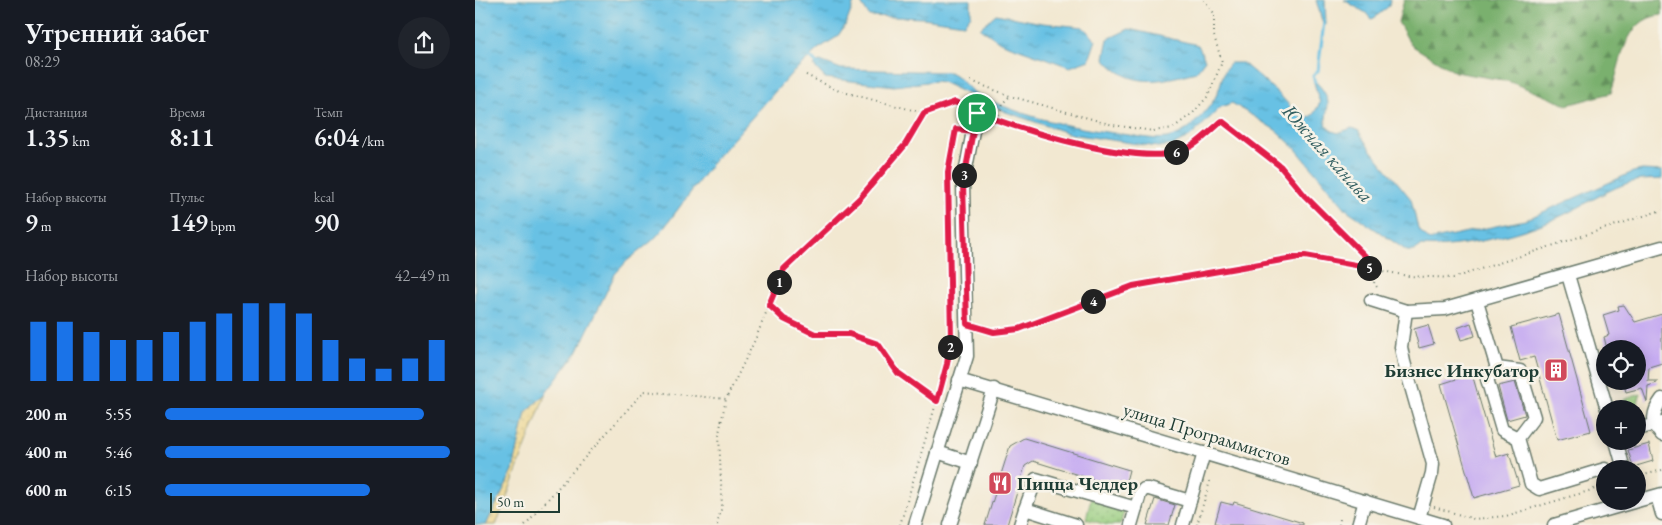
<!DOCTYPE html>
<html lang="ru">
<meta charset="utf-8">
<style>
:root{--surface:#171b24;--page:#20242c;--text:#f1f3f6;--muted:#9ea1a6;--accent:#1a73e8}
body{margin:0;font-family:"EB Garamond",serif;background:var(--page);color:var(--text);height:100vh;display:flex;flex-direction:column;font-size:19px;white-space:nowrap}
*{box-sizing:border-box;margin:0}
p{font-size:16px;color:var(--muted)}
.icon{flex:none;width:28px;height:28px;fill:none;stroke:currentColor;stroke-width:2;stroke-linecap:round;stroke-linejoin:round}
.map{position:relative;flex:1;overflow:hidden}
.panel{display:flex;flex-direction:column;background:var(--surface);width:475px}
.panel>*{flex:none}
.controls{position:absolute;left:1121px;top:340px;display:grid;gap:10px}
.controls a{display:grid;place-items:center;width:50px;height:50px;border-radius:50%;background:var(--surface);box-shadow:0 2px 12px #0003;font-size:25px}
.scale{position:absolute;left:15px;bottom:12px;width:70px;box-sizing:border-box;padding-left:5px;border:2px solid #1f3d34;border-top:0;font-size:14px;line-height:18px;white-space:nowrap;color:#1f3d34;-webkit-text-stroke:4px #f7f3e8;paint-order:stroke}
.pin{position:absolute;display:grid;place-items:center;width:42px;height:42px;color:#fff;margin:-21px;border:2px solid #fff;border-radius:50%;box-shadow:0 1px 5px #0007}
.km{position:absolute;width:25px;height:25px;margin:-12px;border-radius:50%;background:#222;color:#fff;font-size:14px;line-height:25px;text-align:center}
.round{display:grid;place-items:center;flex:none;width:52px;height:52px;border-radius:26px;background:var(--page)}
.overview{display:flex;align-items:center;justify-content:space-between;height:85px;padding:0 25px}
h1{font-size:28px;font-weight:600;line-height:38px}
.metrics{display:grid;grid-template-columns:repeat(3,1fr);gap:8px;height:85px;padding:5px 25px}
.metrics div{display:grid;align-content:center}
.metrics b{font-size:25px;font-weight:600}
.metrics small{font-size:14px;font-weight:400}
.metrics p{font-size:14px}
.chart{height:140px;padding:10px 25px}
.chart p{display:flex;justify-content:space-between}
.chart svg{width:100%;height:90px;margin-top:5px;stroke:var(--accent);stroke-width:6}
ul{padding:0 25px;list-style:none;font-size:16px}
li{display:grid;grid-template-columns:80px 60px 1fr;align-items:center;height:38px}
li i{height:12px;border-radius:6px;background:var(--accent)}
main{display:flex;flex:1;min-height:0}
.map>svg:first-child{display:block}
</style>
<main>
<section class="panel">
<div class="overview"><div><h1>Утренний забег</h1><p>08:29</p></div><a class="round"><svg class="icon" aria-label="share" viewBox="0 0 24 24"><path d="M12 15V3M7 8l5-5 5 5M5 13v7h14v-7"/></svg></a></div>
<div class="metrics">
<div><p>Дистанция</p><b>1.35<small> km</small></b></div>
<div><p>Время</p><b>8:11</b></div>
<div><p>Темп</p><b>6:04<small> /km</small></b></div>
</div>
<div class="metrics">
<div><p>Набор высоты</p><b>9<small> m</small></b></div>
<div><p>Пульс</p><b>149<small> bpm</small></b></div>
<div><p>kcal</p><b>90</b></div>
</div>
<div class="chart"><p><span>Набор высоты</span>42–49 m</p>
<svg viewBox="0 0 160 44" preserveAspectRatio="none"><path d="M5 44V15M15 44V15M25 44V20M35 44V24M45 44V24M55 44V20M65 44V15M75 44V11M85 44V6M95 44V6M105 44V11M115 44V24M125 44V33M135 44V38M145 44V33M155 44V24"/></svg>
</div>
<ul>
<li><b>200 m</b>5:55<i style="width:91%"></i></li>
<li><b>400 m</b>5:46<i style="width:100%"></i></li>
<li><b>600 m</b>6:15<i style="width:72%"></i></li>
</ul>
</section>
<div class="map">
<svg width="1187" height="525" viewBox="0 0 1187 525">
<defs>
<pattern id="forest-firs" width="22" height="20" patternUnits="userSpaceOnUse" patternTransform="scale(1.25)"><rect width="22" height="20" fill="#7ab06e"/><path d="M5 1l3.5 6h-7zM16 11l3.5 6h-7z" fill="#63905b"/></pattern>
<pattern id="sand-dots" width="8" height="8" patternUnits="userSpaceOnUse" patternTransform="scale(1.25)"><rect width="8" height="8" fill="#eeda9e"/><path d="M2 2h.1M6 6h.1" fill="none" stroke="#ccbc89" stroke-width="1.8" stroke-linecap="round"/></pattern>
<pattern id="park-dots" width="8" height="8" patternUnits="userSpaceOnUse" patternTransform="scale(1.25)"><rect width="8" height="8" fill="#98cd7f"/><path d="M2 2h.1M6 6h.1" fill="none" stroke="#7ba869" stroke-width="1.8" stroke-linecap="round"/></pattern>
<pattern id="water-ripples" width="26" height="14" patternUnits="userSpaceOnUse" patternTransform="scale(1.25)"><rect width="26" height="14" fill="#67c1e4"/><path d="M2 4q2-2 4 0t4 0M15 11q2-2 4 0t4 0" fill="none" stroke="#549eba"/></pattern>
</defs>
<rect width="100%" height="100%" fill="#f7f3e8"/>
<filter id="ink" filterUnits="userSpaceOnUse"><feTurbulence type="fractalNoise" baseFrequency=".02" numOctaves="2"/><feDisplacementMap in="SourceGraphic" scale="10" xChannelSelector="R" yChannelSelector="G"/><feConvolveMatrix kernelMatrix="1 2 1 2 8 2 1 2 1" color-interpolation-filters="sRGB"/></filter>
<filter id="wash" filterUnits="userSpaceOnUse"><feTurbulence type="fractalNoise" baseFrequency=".0096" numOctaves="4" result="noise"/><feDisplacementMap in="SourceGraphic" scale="20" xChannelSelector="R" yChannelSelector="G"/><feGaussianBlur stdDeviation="1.12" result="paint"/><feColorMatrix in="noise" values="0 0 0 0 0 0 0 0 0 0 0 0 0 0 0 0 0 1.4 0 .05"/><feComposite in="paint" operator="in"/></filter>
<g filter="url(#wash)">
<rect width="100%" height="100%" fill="#f2e8d1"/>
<polygon fill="#98cd7f" stroke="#5c855a" points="1166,394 1160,409 1147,409 1144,401"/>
<path fill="url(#forest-firs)" stroke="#4c7651" d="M929,0H1187V15C1148,18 1146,65 1136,93L1092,105L1033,81L980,72L936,45L923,22Z"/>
<polygon fill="url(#sand-dots)" stroke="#868c69" points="71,393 21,525 11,525 38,470 51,412"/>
<polygon fill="url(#park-dots)" stroke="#5c855a" points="616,499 650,509 645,525 632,525 611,519"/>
<g fill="url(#water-ripples)" stroke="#437f8c">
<polygon points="0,0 380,0 371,24 362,37 343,49 315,75 241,158 189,228 178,240 152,261 140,274 102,352 71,393 51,412 38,470 11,525 0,525"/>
<polygon points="388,0 496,0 496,15 489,24 448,18 394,16 386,3"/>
<polygon points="841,0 850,0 851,25 848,24"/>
<polygon points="869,0 915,0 914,6 899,18 896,19 891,13"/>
<polygon points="521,14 567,23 608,27 621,40 614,60 595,67 525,42 505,28"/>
<path d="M654,29L723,45L730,60L721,72C686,81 655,90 629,58L633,39Z"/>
<path d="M345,61L366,69L474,72C484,75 491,87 500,93C547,118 602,129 654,135C666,137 680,140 692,138C701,136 709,132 716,126C725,118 737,105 742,94C747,83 747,72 755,63H768L803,93L825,117L831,118L838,115L845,103L838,79C844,85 853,94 853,104C852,118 845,128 863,133L877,128L883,130L894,148L936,199L943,229L954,240L1050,220L1158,172L1167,170L1187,171V179C1178,180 1168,179 1160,181C1133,188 1109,206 1084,217C1049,233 983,250 946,246L939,251H932L872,210L821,149L802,131L757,103L746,107L715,137L699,145L683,147L596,134L531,112L467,82L460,81L419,86L350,78L339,66Z"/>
</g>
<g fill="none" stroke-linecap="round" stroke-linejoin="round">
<g stroke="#67c1e4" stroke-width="3">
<polyline points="333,55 343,65"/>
<polyline points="840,82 838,76 843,71 849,22"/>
</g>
</g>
<g id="blocks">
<g fill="#c6acf1">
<polygon points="1149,305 1160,322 1187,314 1187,363 1174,367 1173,381 1182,381 1182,383 1173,386 1172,402 1167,388 1151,392 1148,381 1162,381 1162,349 1132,349 1129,337 1134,335 1128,315 1144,310 1143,306"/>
<polygon points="1084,314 1116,431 1082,440 1059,357 1045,361 1036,327"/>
<polygon points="996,323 1000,336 986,340 982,328"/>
<polygon points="953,325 959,344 944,348 939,329"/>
<polygon points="997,374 1021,457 1034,453 1044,485 999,498 966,384"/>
<polygon points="1040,382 1050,415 1032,420 1023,386"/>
<polygon points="549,438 654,470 649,489 558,461 550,466 532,525 510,525 535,446"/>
<polygon points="1174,444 1178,461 1158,467 1153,450"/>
<polygon points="680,499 700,505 694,525 672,525"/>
<polygon points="746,502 758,505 759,502 828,523 828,525 747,525 740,523"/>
</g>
</g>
</g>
<g filter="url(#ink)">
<use href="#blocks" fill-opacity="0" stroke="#69796b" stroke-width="1"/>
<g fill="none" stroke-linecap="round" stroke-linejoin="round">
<g stroke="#69796b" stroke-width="15">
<g id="minor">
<polyline points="1093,275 1132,409"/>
<polyline points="896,300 931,311 970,309 1187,247"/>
<polyline points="1002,301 1022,368 1045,371 1059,417 1043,438 1056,484 1064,489 1130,469"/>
<polyline points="931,311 926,347 929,362 958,464 957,473 944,518"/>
<polyline points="1022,368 1012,379 1027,430 1043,438"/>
<polyline points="484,380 968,525"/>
<path d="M1187,399C1178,411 1175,424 1187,435"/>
<polyline points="1162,429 1187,423"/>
<polyline points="1141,441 1149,469"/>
<polyline points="462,452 496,463"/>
<polyline points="1182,496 1187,514"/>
<polyline points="1162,501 1187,494"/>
<polyline points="440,525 492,356 488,184 498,131"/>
<polyline points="475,525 519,389"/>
<polyline points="545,525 550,509"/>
<polyline points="601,525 550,509 561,479 661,508"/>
<polyline points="656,525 665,494 669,489 674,489 715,501"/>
<polyline points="708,525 729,453"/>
<polyline points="883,525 890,501"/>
<polyline points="1079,525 1162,501"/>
</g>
</g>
<g stroke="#69796b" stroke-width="2" stroke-dasharray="1 4" stroke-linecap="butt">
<polyline points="331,75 364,91 449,113"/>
<polyline points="496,81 535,96 638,125 678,131 698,128 718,113 733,96 747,62 739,36 739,13 729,0"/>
<path d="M502,113C550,129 668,169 714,148C726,142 737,129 747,121L805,166L830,196L903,269L899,283L904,290"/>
<polyline points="522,120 529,102 535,96"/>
<polyline points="294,305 309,319 340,334 374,334 403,344 423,373 462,401"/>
<polyline points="501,327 519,332 544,329 658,286 831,256 933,276 978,278 1187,210"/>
<polyline points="1158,441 1160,449"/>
<polyline points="1163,465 1169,487"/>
<polyline points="1162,477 1187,470"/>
<polyline points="959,507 999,519 1031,516 1130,486"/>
<polyline points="50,525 169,391 251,399 280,340 309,269 385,198 430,145 449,113 480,102 502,113 500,120"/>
<polyline points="242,525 247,506 244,433 251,399"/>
<polyline points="425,525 473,363 476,339 473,172 481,129 487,130"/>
<polyline points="722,525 735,481"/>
<polyline points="864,525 865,519"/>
</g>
<use href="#minor" stroke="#fff" stroke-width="12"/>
</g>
</g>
<g fill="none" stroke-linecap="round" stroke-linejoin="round" filter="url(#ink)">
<g stroke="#fff" stroke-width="10">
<path id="route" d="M480,102C525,126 651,163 700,153C719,149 733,133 747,121L805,166L830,196L903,269L830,256L658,286L544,329L519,332L492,324L488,184L498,131L481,129L473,172L476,338L472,364L462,401L423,373L403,344L374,334H340L309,319L294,305L309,269L385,198L430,145L449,113Z"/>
</g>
<use href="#route" stroke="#e11d48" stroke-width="6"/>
</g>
<defs>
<g id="building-square" transform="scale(1.25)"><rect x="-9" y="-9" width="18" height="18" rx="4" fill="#d1495b" stroke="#f7f3e8"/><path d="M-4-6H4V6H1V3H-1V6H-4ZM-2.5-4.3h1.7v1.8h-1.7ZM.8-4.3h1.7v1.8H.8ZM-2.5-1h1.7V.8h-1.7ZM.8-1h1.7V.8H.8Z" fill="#fff"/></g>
<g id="restaurant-square" transform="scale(1.25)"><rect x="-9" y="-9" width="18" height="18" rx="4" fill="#d1495b" stroke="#f7f3e8"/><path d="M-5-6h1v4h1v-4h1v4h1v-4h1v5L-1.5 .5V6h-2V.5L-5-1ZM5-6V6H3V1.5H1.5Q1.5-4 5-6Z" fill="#fff"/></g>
</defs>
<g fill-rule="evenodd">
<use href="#building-square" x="1081" y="370"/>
<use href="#restaurant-square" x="525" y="483"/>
</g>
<g text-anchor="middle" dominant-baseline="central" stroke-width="5" stroke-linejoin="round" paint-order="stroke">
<g font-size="19" font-weight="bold" fill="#1f3d34" stroke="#f7f3e8" text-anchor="end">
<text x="1064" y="370">Бизнес Инкубатор</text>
<text x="542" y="483" text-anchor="start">Пицца Чеддер</text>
</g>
<g font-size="19" fill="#1f3d34" stroke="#f7f3e8">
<text transform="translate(732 434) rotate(17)">улица Программистов</text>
</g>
<g font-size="20" font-style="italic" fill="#315e60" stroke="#f7f3e8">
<text transform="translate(853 153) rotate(48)">Южная канава</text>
</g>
</g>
</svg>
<div class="controls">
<a><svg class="icon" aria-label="locate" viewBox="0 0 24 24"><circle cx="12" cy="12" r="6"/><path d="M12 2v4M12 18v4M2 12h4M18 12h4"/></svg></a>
<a>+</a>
<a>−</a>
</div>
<div class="scale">50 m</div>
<div class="pin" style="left:502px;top:113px;background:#1e9e55"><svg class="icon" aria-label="arrive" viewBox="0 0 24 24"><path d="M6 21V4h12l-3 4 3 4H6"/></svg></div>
<b class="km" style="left:304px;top:282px">1</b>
<b class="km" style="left:475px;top:347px">2</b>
<b class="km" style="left:489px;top:175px">3</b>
<b class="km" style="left:618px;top:301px">4</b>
<b class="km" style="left:894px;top:268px">5</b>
<b class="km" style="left:701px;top:152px">6</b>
</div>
</main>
